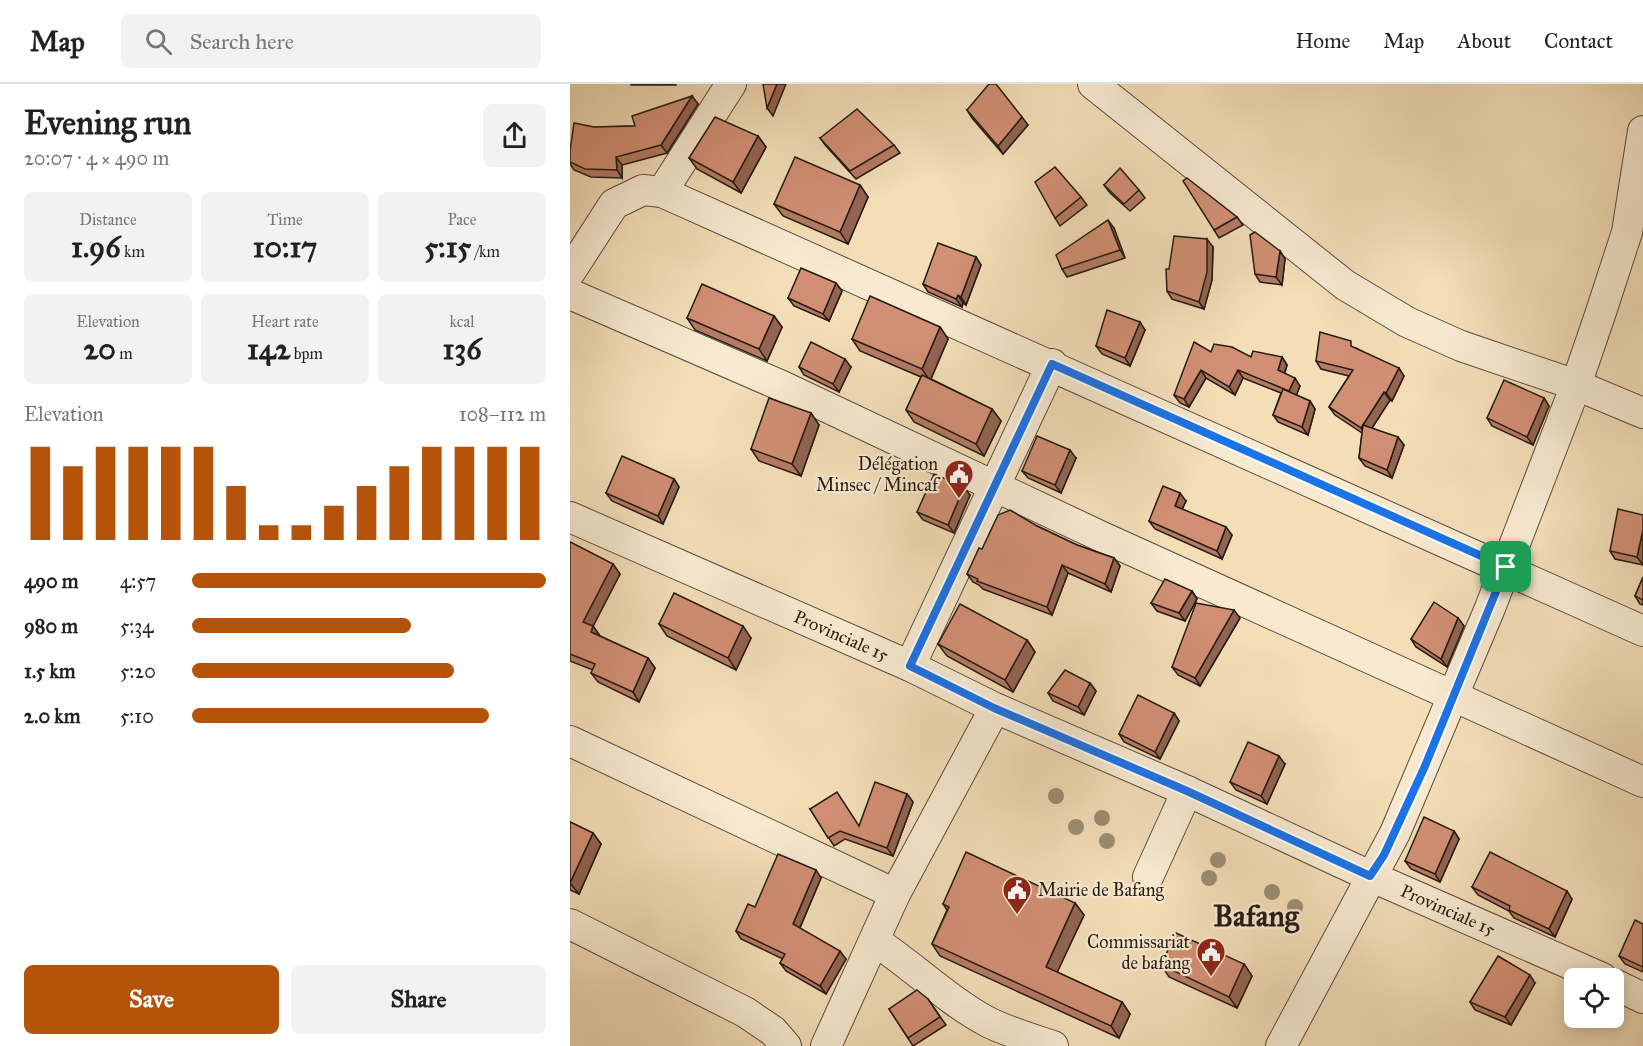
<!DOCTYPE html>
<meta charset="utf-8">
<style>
:root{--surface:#fff;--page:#f2f2f2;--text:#222;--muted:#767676;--line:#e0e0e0;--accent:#b45309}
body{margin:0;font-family:"IM FELL Great Primer",serif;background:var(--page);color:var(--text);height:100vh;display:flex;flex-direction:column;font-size:22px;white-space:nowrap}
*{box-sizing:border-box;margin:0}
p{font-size:20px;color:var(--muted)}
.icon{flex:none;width:33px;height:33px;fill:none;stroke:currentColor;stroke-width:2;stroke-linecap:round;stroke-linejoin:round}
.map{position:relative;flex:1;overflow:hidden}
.details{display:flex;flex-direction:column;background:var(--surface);width:570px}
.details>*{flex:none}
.buttons{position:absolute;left:994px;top:884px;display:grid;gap:12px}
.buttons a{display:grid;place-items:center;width:60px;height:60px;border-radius:9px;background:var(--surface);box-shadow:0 3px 15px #0003;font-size:30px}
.pin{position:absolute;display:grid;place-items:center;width:51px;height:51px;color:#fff;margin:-26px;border-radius:12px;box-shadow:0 3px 9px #0006}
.round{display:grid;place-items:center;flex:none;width:63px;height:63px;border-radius:9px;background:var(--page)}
.head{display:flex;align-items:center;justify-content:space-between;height:102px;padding:0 24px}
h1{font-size:33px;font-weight:800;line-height:45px}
.metrics{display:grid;grid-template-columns:repeat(3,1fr);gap:9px;height:102px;padding:6px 24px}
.metrics div{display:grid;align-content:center;border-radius:9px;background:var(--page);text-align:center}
.metrics b{font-size:30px;font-weight:800}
.metrics small{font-size:16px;font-weight:400}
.metrics p{font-size:16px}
.chart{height:168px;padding:12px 24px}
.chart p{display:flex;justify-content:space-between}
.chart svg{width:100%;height:108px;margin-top:6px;stroke:var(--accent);stroke-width:6}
.button{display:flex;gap:12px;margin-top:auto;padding:12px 24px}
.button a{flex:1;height:69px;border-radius:9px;background:var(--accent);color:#fff;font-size:24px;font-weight:800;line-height:69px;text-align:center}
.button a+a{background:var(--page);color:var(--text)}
ul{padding:0 24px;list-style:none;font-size:20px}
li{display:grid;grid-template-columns:96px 72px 1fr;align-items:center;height:45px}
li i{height:15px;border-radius:8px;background:var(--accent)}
header{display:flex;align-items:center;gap:36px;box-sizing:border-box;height:84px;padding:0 30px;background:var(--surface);border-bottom:2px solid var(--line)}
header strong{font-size:28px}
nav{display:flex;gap:33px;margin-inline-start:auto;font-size:21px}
.search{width:420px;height:54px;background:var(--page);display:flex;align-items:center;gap:15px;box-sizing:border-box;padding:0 21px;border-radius:9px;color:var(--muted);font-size:22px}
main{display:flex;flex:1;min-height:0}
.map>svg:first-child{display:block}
</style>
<header>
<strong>Map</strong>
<div class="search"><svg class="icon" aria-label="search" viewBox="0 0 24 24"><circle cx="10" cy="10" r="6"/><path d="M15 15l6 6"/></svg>Search here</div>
<nav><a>Home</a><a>Map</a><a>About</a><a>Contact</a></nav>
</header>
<main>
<section class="details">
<div class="head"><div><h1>Evening run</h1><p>20:07 · 4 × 490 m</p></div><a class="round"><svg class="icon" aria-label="share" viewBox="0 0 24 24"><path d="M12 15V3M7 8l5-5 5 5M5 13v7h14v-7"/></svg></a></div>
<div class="metrics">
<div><p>Distance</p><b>1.96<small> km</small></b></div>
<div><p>Time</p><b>10:17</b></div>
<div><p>Pace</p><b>5:15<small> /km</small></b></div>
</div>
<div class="metrics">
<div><p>Elevation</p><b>20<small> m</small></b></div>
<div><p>Heart rate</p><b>142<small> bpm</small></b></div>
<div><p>kcal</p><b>136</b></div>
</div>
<div class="chart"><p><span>Elevation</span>108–112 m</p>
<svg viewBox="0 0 160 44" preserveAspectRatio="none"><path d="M5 44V6M15 44V14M25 44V6M35 44V6M45 44V6M55 44V6M65 44V22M75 44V38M85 44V38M95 44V30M105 44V22M115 44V14M125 44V6M135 44V6M145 44V6M155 44V6"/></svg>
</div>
<ul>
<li><b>490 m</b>4:57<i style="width:100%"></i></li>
<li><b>980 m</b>5:34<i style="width:62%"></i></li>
<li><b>1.5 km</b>5:20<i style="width:74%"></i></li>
<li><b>2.0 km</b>5:10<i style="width:84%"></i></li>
</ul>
<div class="button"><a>Save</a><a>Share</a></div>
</section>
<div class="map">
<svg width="1073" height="962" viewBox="0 0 1073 962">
<rect width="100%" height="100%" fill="#f3deb8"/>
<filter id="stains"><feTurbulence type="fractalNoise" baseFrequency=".00333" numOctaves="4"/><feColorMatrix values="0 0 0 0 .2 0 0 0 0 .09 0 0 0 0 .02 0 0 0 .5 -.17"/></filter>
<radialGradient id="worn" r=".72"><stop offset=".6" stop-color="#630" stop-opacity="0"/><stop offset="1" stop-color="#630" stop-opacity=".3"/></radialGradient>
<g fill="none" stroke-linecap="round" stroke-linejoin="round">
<g stroke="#594b3b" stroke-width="32">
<g id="minor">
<polyline points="523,0 775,201 837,238 891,262 1006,301 1073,329"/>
<polyline points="92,108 161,0"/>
<polyline points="0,188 44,120 73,106 92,108 1073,547"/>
<polyline points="0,210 212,302 530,452 1073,698"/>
<path id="s1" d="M0,433L340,582L425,624L617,707L800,792L1032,894"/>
<polyline points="340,582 482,280"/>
<polyline points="0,657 325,810"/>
<polyline points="578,793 617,707"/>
<polyline points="0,840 175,928 203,947 216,962"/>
<path d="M305,857C343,882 377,916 418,938C438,948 462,955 483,962"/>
<polyline points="1044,900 1073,914"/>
<polyline points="256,962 325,810 425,624"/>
<polyline points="711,962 825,749 920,524 1006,301 1031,228 1057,148 1073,47"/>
</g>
</g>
<use href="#minor" stroke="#f7ead1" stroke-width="30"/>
</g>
<g fill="#9a8e72">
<circle cx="486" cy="712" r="8"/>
<circle cx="532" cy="734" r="8"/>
<circle cx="506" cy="743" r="8"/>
<circle cx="537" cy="757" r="8"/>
<circle cx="648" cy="776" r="8"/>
<circle cx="639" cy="794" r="8"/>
<circle cx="702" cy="808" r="8"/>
<circle cx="725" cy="823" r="8"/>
</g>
<g fill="#b47b64" stroke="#261a11" stroke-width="1.5">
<rect x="61" y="0" width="45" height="1"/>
<polygon points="122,12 128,20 97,69 52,81 52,94 21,93 4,86 0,80 0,67 24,43 65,42"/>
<polygon points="397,26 458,41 433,70 402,34"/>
<polygon points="188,52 196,63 171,109 127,85 119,74"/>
<polygon points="250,54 324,61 330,69 286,95 256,62"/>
<polygon points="290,101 298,113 278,160 213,132 204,120"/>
<polygon points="534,101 569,106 575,114 560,127 540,109"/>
<polygon points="511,113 517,121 490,142 485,134"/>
<polygon points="667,133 673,141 649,154 644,146"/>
<polygon points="544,144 555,174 497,193 492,185"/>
<polygon points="643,163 642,196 634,225 602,215 597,207 599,185"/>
<polygon points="710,167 715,175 712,201 690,198 685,190"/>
<polygon points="406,173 411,181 396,221 393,219 392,223 358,208 353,200"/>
<polygon points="266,199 272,207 259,237 224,222 218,214"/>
<polygon points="204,232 212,243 197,277 125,246 117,234"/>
<polygon points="370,243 378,255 361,295 422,325 431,337 414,372 344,338 336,326 351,293 290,267 282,255"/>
<polygon points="575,246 560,282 532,270 526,262"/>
<polygon points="786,264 834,292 822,317 820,316 802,344 834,361 822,394 795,382 789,374 792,349 765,331 759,323 779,292 751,285 746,277"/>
<polygon points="641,268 681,273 712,273 717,281 715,289 730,302 726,311 740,317 745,325 738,351 708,338 703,331 711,309 673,294 665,311 636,294 619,323 610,319 604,311"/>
<polygon points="229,283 281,283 269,308 234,291"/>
<polygon points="974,314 979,322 963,361 922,342 917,334"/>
<polygon points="241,329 249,341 231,392 189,377 181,365"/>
<polygon points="506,374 491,409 458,394 452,387"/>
<polygon points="104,395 109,403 93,440 42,417 36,409"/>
<polygon points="394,403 400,411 384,449 353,436 347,428"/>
<polygon points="616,417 612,425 662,451 652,475 585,445 579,437"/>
<polygon points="1073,431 1073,481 1045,475 1040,467"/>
<polygon points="467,442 507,461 544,474 550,482 541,508 498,489 482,531 413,505 409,501 403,498 397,490 412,465"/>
<polygon points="0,458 43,480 50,490 23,542 30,552 78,574 85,584 69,618 28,598 21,589 23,586 0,577"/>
<polygon points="1073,493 1073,521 1070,520 1065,512"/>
<polygon points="622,507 627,515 615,537 587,527 581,519"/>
<polygon points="670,534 630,602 608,591 602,583"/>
<polygon points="888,534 894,542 877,583 846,563 841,555"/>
<polygon points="89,540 181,554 166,586 97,552"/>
<polygon points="457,556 465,568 443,608 377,572 368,560"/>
<polygon points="520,599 526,607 514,631 483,617 478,609"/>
<polygon points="604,629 609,637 590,675 554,658 549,650"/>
<polygon points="715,680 697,720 666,706 660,698"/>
<polygon points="337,710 343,718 323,772 275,755 264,762 240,725 289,742"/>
<polygon points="0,738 23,749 31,760 9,810 0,806"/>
<polygon points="884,747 889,755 870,798 841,785 835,777"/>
<polygon points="251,794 230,844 276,875 256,910 216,887 210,879 213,875 171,855 166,847 185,823"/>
<polygon points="902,803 1002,815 985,853 944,834 939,827 908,811"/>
<polygon points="505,819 514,831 487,888 552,918 560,930 549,954 370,872 362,860 377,826 373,820"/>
<polygon points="1073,840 1073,888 1055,880 1049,872"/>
<polygon points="674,880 682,892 667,924 599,893 591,881"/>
<polygon points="965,899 941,941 905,926 900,918"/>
<polygon points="358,915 376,941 343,962 319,925"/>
</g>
<g fill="#926451" stroke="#261a11" stroke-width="1.5">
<polygon points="207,0 216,0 203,32 197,24"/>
<polygon points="122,12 128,20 97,69 91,61"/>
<polygon points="452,33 458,41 433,70 428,62"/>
<polygon points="188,52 196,63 171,109 163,98"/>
<polygon points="46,73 52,81 52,94 47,86"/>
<polygon points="290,101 298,113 278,160 270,148"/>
<polygon points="538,136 544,144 555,174 550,166"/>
<polygon points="637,155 643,163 642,196 634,225 629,218"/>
<polygon points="710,167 715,175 712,201 706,193"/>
<polygon points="406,173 411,181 396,221 391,213"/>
<polygon points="266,199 272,207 259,237 253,230"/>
<polygon points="388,211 393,219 392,223 386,215"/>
<polygon points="204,232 212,243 197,277 189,265"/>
<polygon points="570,238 575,246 560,282 555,274"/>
<polygon points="370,243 378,255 360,297 352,285"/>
<polygon points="712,273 717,281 713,294 708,286"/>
<polygon points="275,275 281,283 269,308 263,300"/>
<polygon points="829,284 834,292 822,317 816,309"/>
<polygon points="631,286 636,294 619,323 614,315"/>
<polygon points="668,286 673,294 665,311 659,303"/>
<polygon points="725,294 730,302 725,315 719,307"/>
<polygon points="814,308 820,316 797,352 791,344"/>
<polygon points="974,314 979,322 963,361 957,353"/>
<polygon points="740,317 745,325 738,351 732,343"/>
<polygon points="422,325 431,337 414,372 406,360"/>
<polygon points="241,329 249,341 231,392 222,380"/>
<polygon points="828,353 834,361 822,394 817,386"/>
<polygon points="500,366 506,374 491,409 485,401"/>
<polygon points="104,395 109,403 93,440 88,432"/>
<polygon points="394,403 400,411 384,449 378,441"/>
<polygon points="610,409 616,417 610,430 605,422"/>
<polygon points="656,443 662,451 652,475 647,467"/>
<polygon points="1073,446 1073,481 1067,473"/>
<polygon points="544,474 550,482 541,508 535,500"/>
<polygon points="43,480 50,490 20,548 13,538"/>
<polygon points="492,481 498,489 482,531 477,523"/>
<polygon points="622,507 627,515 615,537 609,529"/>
<polygon points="664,526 670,534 630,602 625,594"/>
<polygon points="888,534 894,542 877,583 871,575"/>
<polygon points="23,542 30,552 21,548"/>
<polygon points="173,542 181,554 166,586 158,574"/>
<polygon points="457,556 465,568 443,608 435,596"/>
<polygon points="78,574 85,584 69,618 63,608"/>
<polygon points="520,599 526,607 514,631 508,623"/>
<polygon points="604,629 609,637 590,675 585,668"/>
<polygon points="709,672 715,680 697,720 691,712"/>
<polygon points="337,710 343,718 323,772 317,764"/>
<polygon points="884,747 889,755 870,798 865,790"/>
<polygon points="23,749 31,760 9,810 0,799"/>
<polygon points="246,786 251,794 228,848 223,840"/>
<polygon points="997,807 1002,815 985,853 979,845"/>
<polygon points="505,819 514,831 484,895 476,883"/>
<polygon points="270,867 276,875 256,910 250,902"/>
<polygon points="674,880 682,892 667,924 659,913"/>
<polygon points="960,891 965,899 941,941 935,933"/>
<polygon points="552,918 560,930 549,954 541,942"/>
</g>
<g fill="#d18f74" stroke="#261a11" stroke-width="1.5">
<polygon points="193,0 207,0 197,24"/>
<polygon points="419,0 426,0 452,33 428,62 397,26"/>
<polygon points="122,12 91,61 46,73 47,86 15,85 0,78 0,67 4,39 24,43 65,42 62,32"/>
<polygon points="287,25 324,61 280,87 250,54"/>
<polygon points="145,33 188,52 163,98 119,74"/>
<polygon points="225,73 290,101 270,148 204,120"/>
<polygon points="485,83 511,113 485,134 465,98"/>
<polygon points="550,84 569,106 554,120 534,101"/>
<polygon points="617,94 667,133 644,146 613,97"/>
<polygon points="538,136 550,166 492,185 486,171"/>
<polygon points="685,148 710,167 706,193 685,190 680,151"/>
<polygon points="604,152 637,155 637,188 629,218 597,207 596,185 599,185"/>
<polygon points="368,159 406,173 391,213 388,211 386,215 353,200"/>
<polygon points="231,184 266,199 253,230 218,214"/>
<polygon points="132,200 204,232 189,265 117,234"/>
<polygon points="300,212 370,243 352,285 282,255"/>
<polygon points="537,226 570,238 555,274 526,262"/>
<polygon points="750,248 781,257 781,262 829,284 816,309 814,308 791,344 759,323 783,286 746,277"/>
<polygon points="241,258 275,275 263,300 229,283"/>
<polygon points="624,258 641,268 644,260 662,263 681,273 683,267 712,273 708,286 725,294 719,307 668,286 659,303 631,286 614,315 604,311"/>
<polygon points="352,291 422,325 406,360 336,326"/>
<polygon points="934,296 974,314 957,353 917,334"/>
<polygon points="713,305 740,317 732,343 703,331"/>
<polygon points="199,314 241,329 222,380 181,365"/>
<polygon points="793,341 828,353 817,386 789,374"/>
<polygon points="467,352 500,366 485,401 452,387"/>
<polygon points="52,372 104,395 88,432 36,409"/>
<polygon points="364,390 394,403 378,441 347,428"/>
<polygon points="593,402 610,409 605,422 656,443 647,467 579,437"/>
<polygon points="1048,425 1073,431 1073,446 1067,473 1040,467"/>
<polygon points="440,426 467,442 507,461 544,474 535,500 492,481 477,523 407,497 408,495 397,490 409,464 412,465 428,431"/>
<polygon points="0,458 43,480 13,538 23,542 21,548 78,574 63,608 21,589 25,580 0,570"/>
<polygon points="1073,493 1073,516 1065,512"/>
<polygon points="595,495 622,507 609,529 581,519"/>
<polygon points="104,509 173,542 158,574 89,540"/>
<polygon points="864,518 888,534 871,575 841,555"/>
<polygon points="626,519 664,526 625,594 602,583"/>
<polygon points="390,520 457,556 435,596 368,560"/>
<polygon points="495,586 520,599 508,623 478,609"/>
<polygon points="568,611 604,629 585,668 549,650"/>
<polygon points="678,658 709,672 691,712 660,698"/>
<polygon points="305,698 337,710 317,764 270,747 258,754 240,725 267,708 289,742"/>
<polygon points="854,733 884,747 865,790 835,777"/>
<polygon points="0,738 23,749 0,799"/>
<polygon points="396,768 505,819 476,883 552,918 541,942 362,860 379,823 373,820"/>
<polygon points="920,768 997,807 979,845 939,826 940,822 902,803"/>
<polygon points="208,770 246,786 223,840 270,867 250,902 210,879 215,870 166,847 178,820 185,823"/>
<polygon points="1065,836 1073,840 1073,883 1049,872"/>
<polygon points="606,849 674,880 659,913 591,881"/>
<polygon points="928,872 960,891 935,933 900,918"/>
<polygon points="347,906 358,915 370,933 338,954 319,925"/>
</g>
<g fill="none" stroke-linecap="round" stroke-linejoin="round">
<g stroke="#fff" stroke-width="12">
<polygon id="route" points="482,280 936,483 855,682 814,771 800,792 617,707 424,624 340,582"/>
</g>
<use href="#route" stroke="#1a73e8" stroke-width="8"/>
</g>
<defs>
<g id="civic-pin" transform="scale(1.5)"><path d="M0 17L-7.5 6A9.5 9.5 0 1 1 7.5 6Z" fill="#8f2418" stroke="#f7ead1"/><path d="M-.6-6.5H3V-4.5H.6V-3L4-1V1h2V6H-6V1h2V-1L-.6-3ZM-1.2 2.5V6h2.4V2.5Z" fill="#fff"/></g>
</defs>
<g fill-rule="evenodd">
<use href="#civic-pin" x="389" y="390"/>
<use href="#civic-pin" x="447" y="806"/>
<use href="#civic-pin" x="641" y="868"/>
</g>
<g text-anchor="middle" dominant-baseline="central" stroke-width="4.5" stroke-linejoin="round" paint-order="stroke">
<g font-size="18" fill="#261a11" stroke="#f7ead1" text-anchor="end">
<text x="368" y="380">Délégation<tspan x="368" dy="21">Minsec / Mincaf</tspan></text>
<text x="468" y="806" text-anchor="start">Mairie de Bafang</text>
<text x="620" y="858">Commissariat<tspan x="620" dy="21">de bafang</tspan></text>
</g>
<g font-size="18" fill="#261a11" stroke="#f7ead1">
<text stroke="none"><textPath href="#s1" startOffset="296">Provinciale 15</textPath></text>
<text stroke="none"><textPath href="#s1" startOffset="962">Provinciale 15</textPath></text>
</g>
<g font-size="30" font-weight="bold" fill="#261a11" stroke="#f7ead1">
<text x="686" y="832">Bafang</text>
</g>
</g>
<rect width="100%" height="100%" filter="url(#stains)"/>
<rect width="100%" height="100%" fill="url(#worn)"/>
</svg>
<div class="buttons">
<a><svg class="icon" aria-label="locate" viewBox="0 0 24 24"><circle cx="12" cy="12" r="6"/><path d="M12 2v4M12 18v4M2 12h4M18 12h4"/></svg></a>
</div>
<div class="pin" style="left:936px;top:483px;background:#1e9e55"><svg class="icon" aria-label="arrive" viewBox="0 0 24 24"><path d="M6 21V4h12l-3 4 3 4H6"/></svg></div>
</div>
</main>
